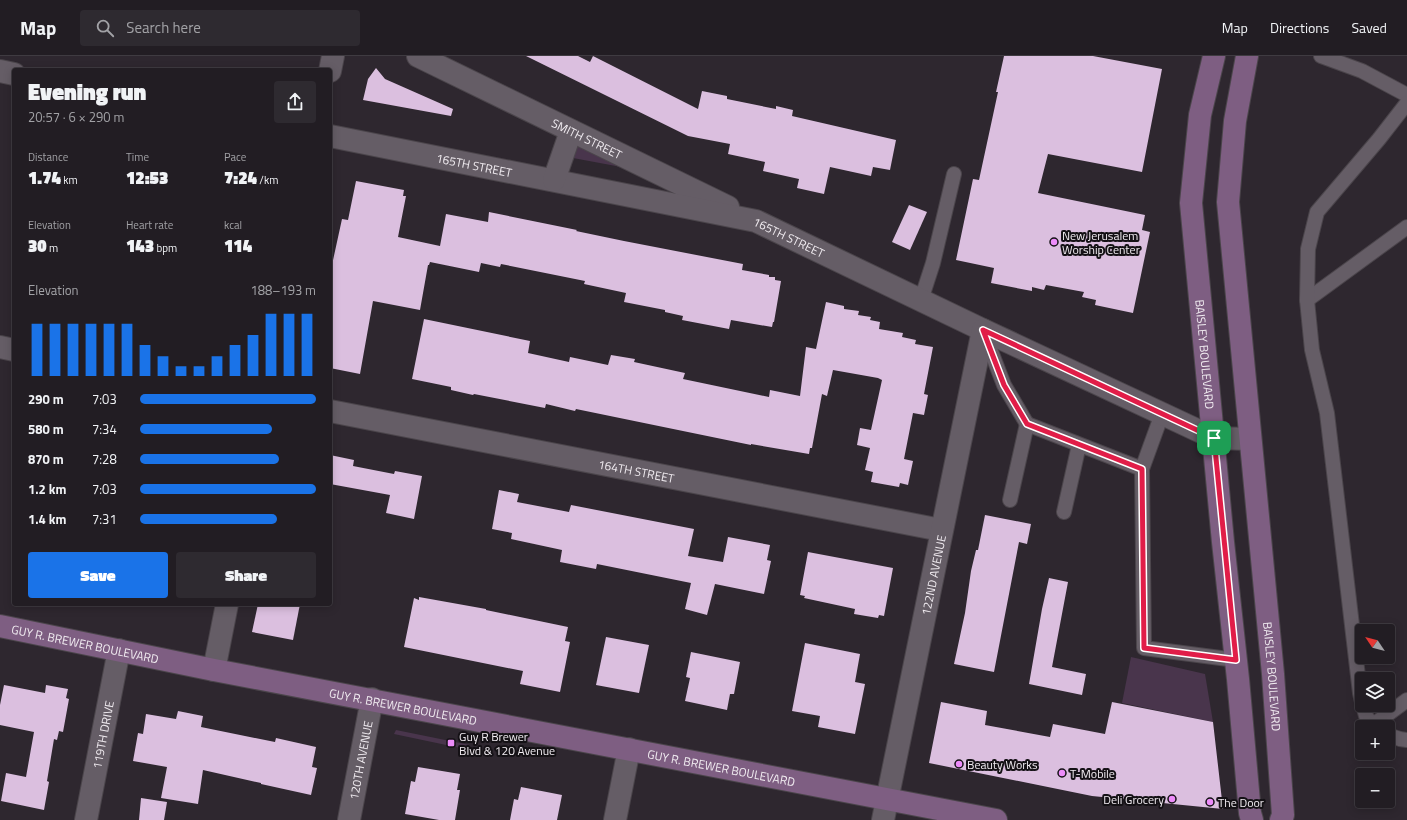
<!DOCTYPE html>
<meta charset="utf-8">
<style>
:root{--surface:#221d23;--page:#2e2a30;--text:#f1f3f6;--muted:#a2a2a6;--line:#3f3b41;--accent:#1a73e8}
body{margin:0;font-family:"Titillium Web",sans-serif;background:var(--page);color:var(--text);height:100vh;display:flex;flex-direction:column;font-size:15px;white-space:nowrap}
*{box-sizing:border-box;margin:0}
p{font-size:13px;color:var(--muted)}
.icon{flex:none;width:22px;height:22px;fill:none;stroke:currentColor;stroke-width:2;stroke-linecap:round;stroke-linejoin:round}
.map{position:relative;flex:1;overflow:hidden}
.drawer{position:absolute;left:12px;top:12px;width:320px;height:538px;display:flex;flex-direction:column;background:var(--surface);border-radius:4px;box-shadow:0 2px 10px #0003,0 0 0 1px var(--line)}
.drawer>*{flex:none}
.needle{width:26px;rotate:305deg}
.tools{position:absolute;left:1355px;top:568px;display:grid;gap:8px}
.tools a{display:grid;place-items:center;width:40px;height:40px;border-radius:4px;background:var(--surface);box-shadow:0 2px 10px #0003,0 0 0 1px var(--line);font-size:20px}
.pin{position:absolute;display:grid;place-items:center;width:34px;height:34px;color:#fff;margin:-17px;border-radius:8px;box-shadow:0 2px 6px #0006}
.round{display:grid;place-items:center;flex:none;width:42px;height:42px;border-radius:4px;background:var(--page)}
.overview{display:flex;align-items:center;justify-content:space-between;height:68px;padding:0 16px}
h1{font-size:22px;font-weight:800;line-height:30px}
.metrics{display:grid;grid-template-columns:repeat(3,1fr);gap:6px;height:68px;padding:4px 16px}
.metrics div{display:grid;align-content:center}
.metrics b{font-size:17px;font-weight:800}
.metrics small{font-size:11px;font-weight:400}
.metrics p{font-size:11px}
.chart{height:112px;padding:8px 16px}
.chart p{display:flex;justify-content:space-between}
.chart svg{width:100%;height:72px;margin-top:4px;stroke:var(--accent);stroke-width:6}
.cta{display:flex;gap:8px;margin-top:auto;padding:8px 16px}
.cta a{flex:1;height:46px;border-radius:4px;background:var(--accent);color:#fff;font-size:16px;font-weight:800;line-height:46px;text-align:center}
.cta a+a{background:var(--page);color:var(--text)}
ul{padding:0 16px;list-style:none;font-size:13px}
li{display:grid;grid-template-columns:64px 48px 1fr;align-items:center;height:30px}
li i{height:10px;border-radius:5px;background:var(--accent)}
header{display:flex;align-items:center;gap:24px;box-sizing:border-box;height:56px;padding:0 20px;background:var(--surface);border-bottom:1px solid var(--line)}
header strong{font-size:19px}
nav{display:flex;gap:22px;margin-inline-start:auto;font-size:14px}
.search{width:280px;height:36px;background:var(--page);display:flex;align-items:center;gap:10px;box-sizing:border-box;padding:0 14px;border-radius:4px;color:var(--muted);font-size:15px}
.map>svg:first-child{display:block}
</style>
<header>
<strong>Map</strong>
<div class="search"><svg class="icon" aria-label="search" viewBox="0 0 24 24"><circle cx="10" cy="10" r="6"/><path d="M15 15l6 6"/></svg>Search here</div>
<nav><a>Map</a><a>Directions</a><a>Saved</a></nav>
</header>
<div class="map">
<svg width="1407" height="764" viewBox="0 0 1407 764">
<rect width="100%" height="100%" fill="#2e272f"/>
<g fill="#49354c">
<polygon points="578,80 632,113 573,102"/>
<polygon points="1131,601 1205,618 1213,666 1122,647"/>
<polygon points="396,674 470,689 470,694 394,678"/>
</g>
<g fill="#dbbfdf">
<polygon points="526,0 578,0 590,6 593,0 698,53 702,35 727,40 727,43 776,53 776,50 793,54 792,60 896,84 890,114 873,111 871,120 830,111 824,138 797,132 799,123 763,115 765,106 728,98 730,88 688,80"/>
<polygon points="1004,0 1093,0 1162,13 1142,116 1048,98 1038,137 1145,159 1142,174 1150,176 1133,257 1095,249 1096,244 1082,241 1084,236 1046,229 1044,234 1032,231 1032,235 991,227 994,212 956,204 973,123 979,124 998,36 996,36"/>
<polygon points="376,12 385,23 453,53 451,60 363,44 368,23"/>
<polygon points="356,125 404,134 403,140 406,140 398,181 440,190 446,158 488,166 489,156 577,174 576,175 624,185 743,208 742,214 769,219 769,221 775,221 775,224 781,225 774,266 773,266 772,271 731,264 729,273 682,264 683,260 665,256 665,254 624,246 626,237 584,228 585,225 501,208 500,211 481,207 479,216 430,206 429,209 428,209 420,254 373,245 360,318 330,312 330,218 342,163 348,164"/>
<polygon points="909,149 927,156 910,194 892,186"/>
<polygon points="826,246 844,250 844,253 859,255 858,259 871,261 870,264 880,266 879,273 903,277 902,281 916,284 915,288 933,291 924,338 928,339 924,359 913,357 904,403 913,405 908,429 900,427 899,431 871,426 873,416 865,414 870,392 857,389 860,372 871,374 882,324 878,322 833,314 827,340 822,338 812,392 810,392 809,398 751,388 751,389 576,353 575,355 546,348 545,352 474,338 473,339 451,334 451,331 412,323 424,263 530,285 528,297 569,306 570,301 608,309 611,299 635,303 634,306 685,317 683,323 769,341 770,334 800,340 806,291 816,293"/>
<polygon points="330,399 354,404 353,410 394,418 395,415 422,420 414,463 386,457 390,439 330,428"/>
<polygon points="499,434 519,438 517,446 569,456 571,449 694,473 688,500 723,506 728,481 770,489 767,504 771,505 764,538 715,528 707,559 685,553 691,527 597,508 596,513 560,506 562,494 511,483 512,477 492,473"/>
<polygon points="985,459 1031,468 1027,488 1019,486 994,616 954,608 965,557 971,515 976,494 978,494"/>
<polygon points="808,496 893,512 884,560 879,559 878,562 854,558 855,553 804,542 805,540 800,539"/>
<polygon points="1049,522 1068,526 1052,611 1086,618 1082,639 1029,628 1042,553"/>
<polygon points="419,541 486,553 486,554 568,571 565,585 570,586 560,636 520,628 523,615 404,591 414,542 419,544"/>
<polygon points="258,548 300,548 293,584 252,576"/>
<polygon points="606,581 649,589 639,637 596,629"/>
<polygon points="805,587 860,598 855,626 865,628 855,678 818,671 820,660 792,655"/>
<polygon points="691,596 740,606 734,638 730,638 727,654 685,645 690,622 686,621"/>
<polygon points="4,629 45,637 46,629 68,633 66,642 69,643 63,676 59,675 57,684 54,683 47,725 49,726 44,754 1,745 6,717 26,721 34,676 0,669 0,649"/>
<polygon points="941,646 987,655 985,669 1050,681 1053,668 1105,678 1112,646 1213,666 1223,753 1092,740 929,707"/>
<polygon points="178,655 203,660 201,671 275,686 276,682 316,691 312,711 317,712 311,739 261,728 261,727 203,714 198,748 161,742 167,711 133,705 138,677 143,678 146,658 176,663"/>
<polygon points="418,711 460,718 457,734 460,734 455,764 439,764 405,758 411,725 415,726"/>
<polygon points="521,731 562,739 557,764 510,764 514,743 518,744"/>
<polygon points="141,742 167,746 164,764 139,764"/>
</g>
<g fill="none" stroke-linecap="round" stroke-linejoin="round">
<g stroke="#4b454b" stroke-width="16">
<g id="lane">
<polyline points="1321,0 1362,15 1407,39"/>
<polyline points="921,244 933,207 954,118"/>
<polyline points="1307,244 1407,171"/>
<polyline points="984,277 1004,329 1027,368"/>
<polyline points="1162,358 1142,413 1144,592 1236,604"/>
<polyline points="1010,444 1027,368 1142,413"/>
<polyline points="1064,456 1079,389"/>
<polyline points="1362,646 1360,637 1327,357 1312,294 1307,244 1308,193 1317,156 1379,83 1407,47"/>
<polyline points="1363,649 1366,660 1374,671"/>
<polyline points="1373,669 1407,644"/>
<polyline points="1388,679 1400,683 1407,684"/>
</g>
</g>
<g stroke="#4b454b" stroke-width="24">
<g id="street">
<path id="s1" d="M418,0L728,151"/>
<polyline points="0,15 14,18"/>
<polyline points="330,15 333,0"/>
<path id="s2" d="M330,80L756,165L983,274L1214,382L1250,383"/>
<polyline points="554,124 571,75"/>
<polyline points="0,291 14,294"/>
<path id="s3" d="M330,355L941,474"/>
<polyline points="214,614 227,548"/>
<path id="s4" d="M86,764L119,594"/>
<path id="s5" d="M349,764L372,643"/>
<polyline points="615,764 629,693"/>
<path id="s6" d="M883,764L983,274"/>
</g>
</g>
<g stroke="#4b454b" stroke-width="24">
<g id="secondary">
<path id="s7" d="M1214,0L1200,59L1191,147L1223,486L1238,623L1250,757L1252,764"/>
<path id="s8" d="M1247,0L1235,65L1228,146L1273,618L1283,759L1281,764"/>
<path id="s9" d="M0,570L214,614L996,764"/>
</g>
</g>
<use href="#lane" stroke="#655d66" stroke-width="14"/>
<use href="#street" stroke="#655d66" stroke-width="22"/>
<use href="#secondary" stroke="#7e5e82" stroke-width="22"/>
</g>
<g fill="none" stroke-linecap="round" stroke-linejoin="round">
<g stroke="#fff" stroke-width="8">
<polygon id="route" points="983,274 1214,382 1236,604 1144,592 1142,413 1027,368 1004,329"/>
</g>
<use href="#route" stroke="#e11d48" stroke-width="5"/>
</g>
<g fill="#ed8cfa" stroke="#141115" stroke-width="1.5">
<circle cx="1054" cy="186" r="4"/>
<rect x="447" y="683" width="8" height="8" rx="2"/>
<circle cx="959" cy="708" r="4"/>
<circle cx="1062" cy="717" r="4"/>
<circle cx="1172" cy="743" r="4"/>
<circle cx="1210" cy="746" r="4"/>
</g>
<g text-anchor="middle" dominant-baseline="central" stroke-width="4" stroke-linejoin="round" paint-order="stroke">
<g font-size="12" fill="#f1ecf1" stroke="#141115">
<text stroke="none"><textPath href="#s1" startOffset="188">SMITH STREET</textPath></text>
<text stroke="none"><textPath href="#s2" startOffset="147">165TH STREET</textPath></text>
<text stroke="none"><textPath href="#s2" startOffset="471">165TH STREET</textPath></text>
<text stroke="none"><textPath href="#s7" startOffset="301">BAISLEY BOULEVARD</textPath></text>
<text stroke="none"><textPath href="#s3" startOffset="312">164TH STREET</textPath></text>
<text stroke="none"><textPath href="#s6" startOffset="250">122ND AVENUE</textPath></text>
<text stroke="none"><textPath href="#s9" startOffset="87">GUY R. BREWER BOULEVARD</textPath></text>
<text stroke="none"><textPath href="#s8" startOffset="624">BAISLEY BOULEVARD</textPath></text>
<text stroke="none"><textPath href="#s9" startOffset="411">GUY R. BREWER BOULEVARD</textPath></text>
<text stroke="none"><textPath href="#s4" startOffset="87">119TH DRIVE</textPath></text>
<text stroke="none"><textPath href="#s5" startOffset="61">120TH AVENUE</textPath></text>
<text stroke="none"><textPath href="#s9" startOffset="735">GUY R. BREWER BOULEVARD</textPath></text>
</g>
<g font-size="12" fill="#f1ecf1" stroke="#141115" text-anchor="start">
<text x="1062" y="179">New Jerusalem<tspan x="1062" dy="14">Worship Center</tspan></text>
<text x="459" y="680">Guy R Brewer<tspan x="459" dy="14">Blvd &amp; 120 Avenue</tspan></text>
<text x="967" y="708">Beauty Works</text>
<text x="1070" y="717">T-Mobile</text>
<text x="1164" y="743" text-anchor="end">Deli Grocery</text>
<text x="1218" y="746">The Door</text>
</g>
</g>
</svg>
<div class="tools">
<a><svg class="needle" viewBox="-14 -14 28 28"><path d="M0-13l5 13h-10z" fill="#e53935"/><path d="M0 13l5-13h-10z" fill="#a2a2a6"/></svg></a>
<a><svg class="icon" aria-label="layers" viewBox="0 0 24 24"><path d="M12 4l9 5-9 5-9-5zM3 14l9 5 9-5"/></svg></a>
<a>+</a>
<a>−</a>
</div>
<div class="pin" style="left:1214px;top:382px;background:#1e9e55"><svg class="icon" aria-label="arrive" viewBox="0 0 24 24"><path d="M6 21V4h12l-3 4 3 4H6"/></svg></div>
<section class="drawer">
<div class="overview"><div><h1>Evening run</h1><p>20:57 · 6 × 290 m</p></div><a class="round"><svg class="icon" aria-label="share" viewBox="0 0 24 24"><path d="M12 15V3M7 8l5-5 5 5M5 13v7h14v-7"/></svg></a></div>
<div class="metrics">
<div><p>Distance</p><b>1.74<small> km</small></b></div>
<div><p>Time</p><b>12:53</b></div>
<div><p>Pace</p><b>7:24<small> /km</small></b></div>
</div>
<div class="metrics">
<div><p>Elevation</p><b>30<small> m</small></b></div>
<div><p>Heart rate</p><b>143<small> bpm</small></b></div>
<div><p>kcal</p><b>114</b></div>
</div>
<div class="chart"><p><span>Elevation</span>188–193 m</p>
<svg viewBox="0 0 160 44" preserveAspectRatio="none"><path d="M5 44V12M15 44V12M25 44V12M35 44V12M45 44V12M55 44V12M65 44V25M75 44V32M85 44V38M95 44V38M105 44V32M115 44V25M125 44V19M135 44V6M145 44V6M155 44V6"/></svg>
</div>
<ul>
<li><b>290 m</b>7:03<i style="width:100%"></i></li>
<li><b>580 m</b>7:34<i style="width:75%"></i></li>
<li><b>870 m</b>7:28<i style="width:79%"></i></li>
<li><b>1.2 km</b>7:03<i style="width:100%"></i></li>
<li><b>1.4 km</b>7:31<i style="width:78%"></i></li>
</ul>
<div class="cta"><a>Save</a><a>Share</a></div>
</section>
</div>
